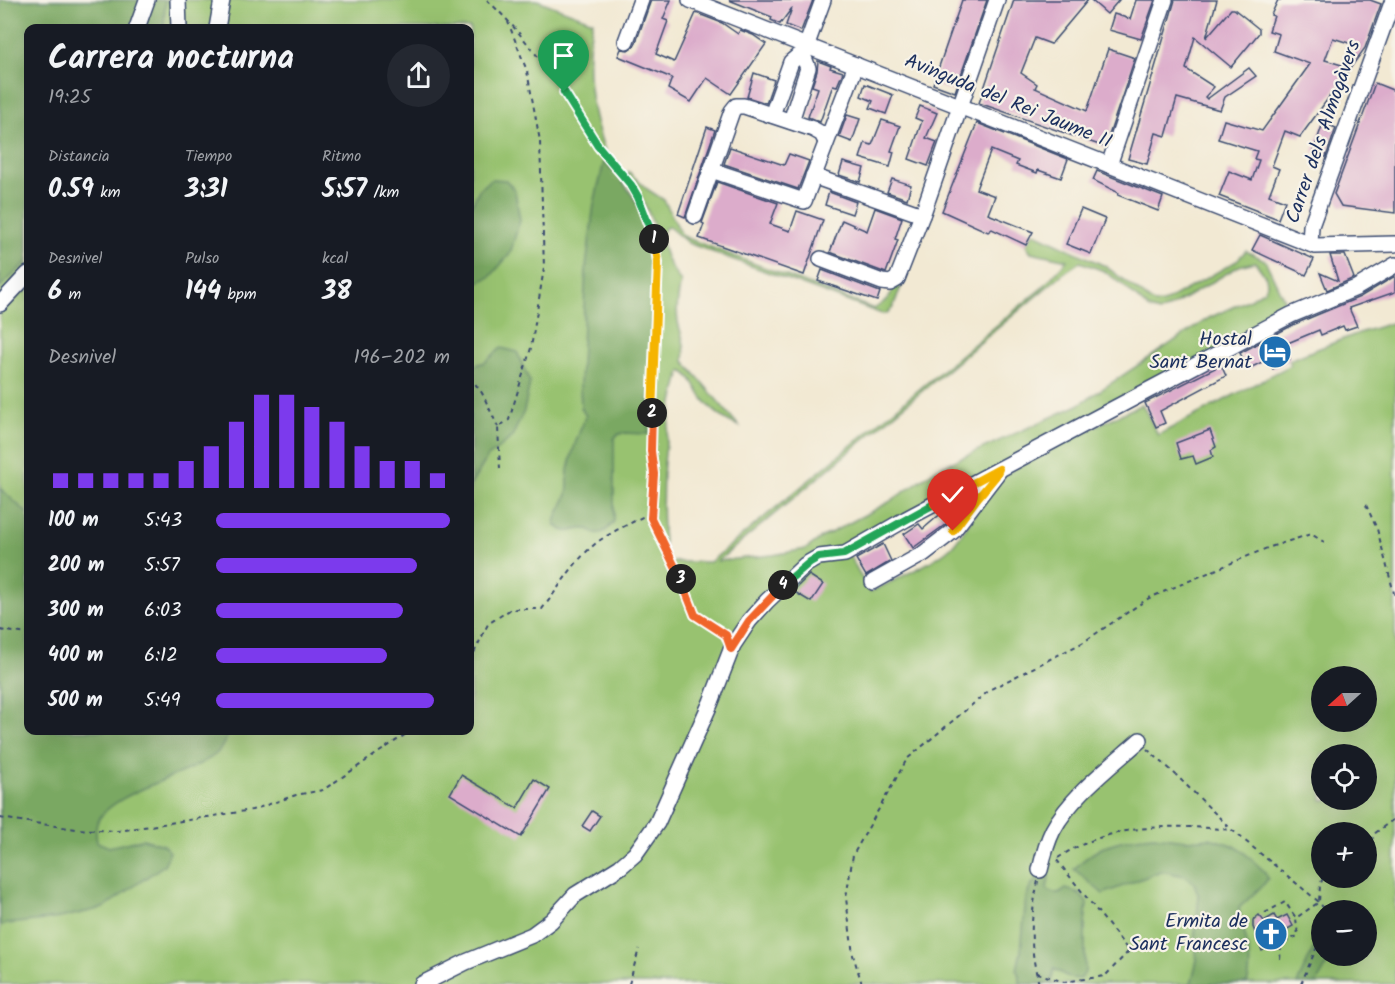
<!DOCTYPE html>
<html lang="es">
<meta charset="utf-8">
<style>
:root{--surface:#171b24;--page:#242831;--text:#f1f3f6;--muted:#9ea1a6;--accent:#7c3aed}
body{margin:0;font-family:Kalam,sans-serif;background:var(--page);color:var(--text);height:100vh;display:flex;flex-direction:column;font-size:22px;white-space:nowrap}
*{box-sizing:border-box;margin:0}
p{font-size:20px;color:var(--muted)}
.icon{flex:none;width:33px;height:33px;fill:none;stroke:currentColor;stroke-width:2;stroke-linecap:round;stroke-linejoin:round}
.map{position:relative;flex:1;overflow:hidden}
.drawer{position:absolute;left:24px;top:24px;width:450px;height:711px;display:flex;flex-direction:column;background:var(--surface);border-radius:12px;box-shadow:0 6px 24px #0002}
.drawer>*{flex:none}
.needle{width:39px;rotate:249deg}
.controls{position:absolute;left:1311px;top:666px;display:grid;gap:12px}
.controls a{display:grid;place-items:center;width:66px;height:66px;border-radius:50%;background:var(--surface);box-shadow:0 6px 24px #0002;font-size:30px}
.pin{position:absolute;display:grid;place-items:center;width:51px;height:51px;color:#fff;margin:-62px -26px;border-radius:50% 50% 50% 0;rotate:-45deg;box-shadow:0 0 6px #0007}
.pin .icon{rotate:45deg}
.km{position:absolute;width:30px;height:30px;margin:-15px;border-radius:50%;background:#222;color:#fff;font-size:16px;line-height:30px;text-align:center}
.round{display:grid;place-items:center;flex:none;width:63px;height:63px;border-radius:32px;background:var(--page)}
.headline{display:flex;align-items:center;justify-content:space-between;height:102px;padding:0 24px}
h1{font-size:33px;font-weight:700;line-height:45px}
.figures{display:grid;grid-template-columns:repeat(3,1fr);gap:9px;height:102px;padding:6px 24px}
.figures div{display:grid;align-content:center}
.figures b{font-size:26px;font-weight:700}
.figures small{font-size:16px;font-weight:400}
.figures p{font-size:16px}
.chart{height:168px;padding:12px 24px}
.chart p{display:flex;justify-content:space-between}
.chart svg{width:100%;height:108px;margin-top:6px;stroke:var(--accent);stroke-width:6}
ul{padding:0 24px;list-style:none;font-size:20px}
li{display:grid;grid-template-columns:96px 72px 1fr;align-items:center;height:45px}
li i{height:15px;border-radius:8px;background:var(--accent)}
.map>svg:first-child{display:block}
</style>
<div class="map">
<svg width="1395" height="984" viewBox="0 0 1395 984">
<rect width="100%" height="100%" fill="#f7f3e8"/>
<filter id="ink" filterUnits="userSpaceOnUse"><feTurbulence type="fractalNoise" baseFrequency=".0167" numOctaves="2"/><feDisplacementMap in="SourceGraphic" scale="12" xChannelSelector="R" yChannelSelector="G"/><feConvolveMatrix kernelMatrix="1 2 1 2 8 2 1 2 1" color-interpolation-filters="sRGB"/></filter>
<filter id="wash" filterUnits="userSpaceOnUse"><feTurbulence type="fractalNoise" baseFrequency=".008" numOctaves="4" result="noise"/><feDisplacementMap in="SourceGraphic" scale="24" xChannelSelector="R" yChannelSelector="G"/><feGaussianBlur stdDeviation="1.35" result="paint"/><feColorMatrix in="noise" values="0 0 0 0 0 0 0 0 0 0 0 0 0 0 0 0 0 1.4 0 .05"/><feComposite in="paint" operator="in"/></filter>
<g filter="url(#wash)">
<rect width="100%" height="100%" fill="#f2e9d3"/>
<path fill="#98c26f" stroke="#5a7866" stroke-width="1.5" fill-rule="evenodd" d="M0,0H537L593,21C576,104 612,184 658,250C658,225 641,195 626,175L629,172L647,189L664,200L682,235L687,238L874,309L888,299L924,229L893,307L887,313L882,314L688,243L669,227L665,228C656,246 671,268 681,282C678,295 676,309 678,322C682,338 686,344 684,361L739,426C725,421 710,409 702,397C695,387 692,375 681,371C663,432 658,499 666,562H710L1043,287L1067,260L1031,252L1026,245L1033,232L1105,266L1155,304L1163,303L1235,262L1246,251L1265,260L1287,306L1281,318L847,551L870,592C892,581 934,563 951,547C969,529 985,489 1003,476C1044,448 1096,427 1142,404L1158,435L1291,365L1289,360L1359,333L1395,322V984H0ZM28,28H470V730H28ZM1080,262L1104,271L1123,285L1149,309L1159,312L1167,309L1239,266L1255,262L1266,277L1267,283L1265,290L1250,299L1209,318L1078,405L937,469L889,502L821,538L806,549L773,555L718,561L1065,272ZM1322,676H1366V722H1322ZM1322,754H1366V800H1322ZM1322,832H1366V878H1322ZM1322,910H1366V956H1322Z"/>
<g fill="#7aa862" stroke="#4a6c60" stroke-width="1.5">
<polygon points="0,0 165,0 164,28 28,28 28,261 0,287"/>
<path d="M604,162C663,216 655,267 651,341C650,372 649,403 649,434L623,433L617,435L614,439V521C609,528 604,535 595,533C592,532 589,529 586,529C576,527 567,538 555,524C556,512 564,505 567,494C569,486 567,478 568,470C572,451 578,434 586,416L581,408L580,385L586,268L594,204Z"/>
<polygon points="492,179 506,180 515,191 520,220 510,254 490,277 470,286 470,208 479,190"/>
<polygon points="501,348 517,352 530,382 524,411 512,437 487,458 470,486 470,367 485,362"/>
<path d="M0,488L28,514V730L230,731C226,738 222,749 216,754C187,777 109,792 97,823C95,829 96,836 97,842L109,847L143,839L163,845L170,852L164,865L103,908L60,918L0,925Z"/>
<path d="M1153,836L1187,840L1210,838L1238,847L1264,871L1268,878L1265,883L1239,908C1243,934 1255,957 1247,984H1191L1197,960L1194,942L1199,897L1194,883L1185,876L1161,871L1103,894L1074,869C1098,844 1120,839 1153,836Z"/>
<path d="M1047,872L1049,877L1047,889C1054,895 1058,894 1066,889L1079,893L1087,903L1085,925V972L1081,979L1070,978L1054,969L1051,983L1053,984H1021L1017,970L1021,951L1026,897L1031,886L1040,875Z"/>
<polygon points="1321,937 1322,956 1332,956 1316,984 1297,984 1314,947"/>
</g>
<g id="blocks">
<g fill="#dcaccb" fill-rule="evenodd">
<polygon points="651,0 671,0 663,19 668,21 656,54 674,62 696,13 722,23 738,34 740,30 753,35 766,44 731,94 707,78 691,102 668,89 672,78 618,56 621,49 628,50 635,45"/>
<polygon points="729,0 813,0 801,31 786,25 792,8 780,24 771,20 772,17"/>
<polygon points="962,0 987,0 955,92 933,84"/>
<polygon points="1014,0 1088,0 1051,44 1035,38 1021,73 1037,84 1035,88 1087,111 1108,49 1135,58 1105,147 979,103"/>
<polygon points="1091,0 1119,0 1107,14"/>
<polygon points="1136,0 1155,0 1141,39 1109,30 1114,14 1130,19"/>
<polygon points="1175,0 1217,0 1206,38 1231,9 1234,9 1259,29 1259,33 1231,67 1195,37 1186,69 1214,87 1205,97 1207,99 1249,68 1256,76 1225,97 1220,110 1177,98 1166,136 1156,133 1147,164 1128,159"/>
<path d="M1278,0H1370L1381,4L1365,48L1300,137L1285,131L1272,166L1279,169L1269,195L1285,201L1278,219L1219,196L1229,171L1252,180L1259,160L1254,159L1257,151L1218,139L1224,120L1262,131L1310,64L1274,51L1279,34L1269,31L1274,16L1271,15ZM1333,38L1352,44L1345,66L1325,60Z"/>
<polygon points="818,61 831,66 830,68 843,72 837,86 833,85 820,122 808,117 818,88 812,86 817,71"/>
<polygon points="754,73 774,80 766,103 747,97"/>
<polygon points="1375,83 1395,91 1395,213 1341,206 1334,194"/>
<polygon points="865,84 893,95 886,114 870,108 873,101 861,96"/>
<polygon points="920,106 937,113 926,138 937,142 928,166 909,159 922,121 915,118"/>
<polygon points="847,115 860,119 852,142 839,137"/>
<polygon points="882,120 900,126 891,151 894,152 890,167 860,158 865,143 872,145"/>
<polygon points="977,123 1068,159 1061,178 1038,170 1037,173 1016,165 1018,161 991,150 976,189 995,196 988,214 1033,232 1026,245 992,229 988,232 942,211"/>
<polygon points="1323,123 1336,128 1326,157 1313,152"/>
<polygon points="707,127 715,130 685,217 678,214"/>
<polygon points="730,147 784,165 789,154 809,161 798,189 724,164"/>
<polygon points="843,162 864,168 860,182 839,175"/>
<polygon points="1097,171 1163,197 1158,211 1118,195 1119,193 1093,180"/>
<polygon points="892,179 911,185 907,199 887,192"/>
<polygon points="717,182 778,203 770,224 790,231 797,211 823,220 804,275 699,238 704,224 702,223"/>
<polygon points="829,192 856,202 852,214 825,205"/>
<polygon points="875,208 902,218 895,239 898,240 886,273 830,252 842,220 867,231"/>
<polygon points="1081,209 1105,219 1091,254 1066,244"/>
<polygon points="1260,235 1314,259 1306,275 1252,250"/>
<polygon points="1330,255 1345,255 1354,278 1327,290 1320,273 1338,281"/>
<polygon points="822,270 880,292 877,301 818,281"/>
<polygon points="1395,276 1395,292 1349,308 1357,326 1345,330 1343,326 1321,335 1319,330 1283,345 1290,359 1273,369 1268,359 1248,369 1240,353 1295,324 1360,297"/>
<polygon points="1221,365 1226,376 1160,411 1165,423 1156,427 1145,403"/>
<polygon points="1210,430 1216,447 1211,450 1213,457 1196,464 1193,456 1181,459 1176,443"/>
<polygon points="966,498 946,524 913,548 904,534 919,524 923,529 950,506"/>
<polygon points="883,544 891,561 866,576 856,559"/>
<polygon points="809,575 823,584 811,602 793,591"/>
<polygon points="461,775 517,808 534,779 550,789 521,837 450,794"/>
<polygon points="592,811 600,816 590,831 582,826"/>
<polygon points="1259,915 1264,921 1274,915 1277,920 1287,915 1293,926 1284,931 1287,937 1262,951 1253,927 1253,920"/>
</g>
</g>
</g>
<g filter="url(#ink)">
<use href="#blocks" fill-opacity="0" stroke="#3b4b70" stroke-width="1.5"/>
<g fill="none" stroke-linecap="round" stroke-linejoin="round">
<g stroke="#3b4b70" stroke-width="18">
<g id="minor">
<polyline points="178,0 179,28"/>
<polyline points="690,0 1315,246 1395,244"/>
<polyline points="137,28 147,0"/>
<polyline points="217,28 222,0"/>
<polyline points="626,41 641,0"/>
<polyline points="772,115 791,62 797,57 803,55 823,0"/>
<polyline points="791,121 808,68 803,55"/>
<polyline points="1109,165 1165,0"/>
<polyline points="711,170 804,201 856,65"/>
<polyline points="813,176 922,215"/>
<polyline points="695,216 732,111 736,106 744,106 813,129 822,134 826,142"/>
<polyline points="1310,244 1311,226 1393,0"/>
<polyline points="821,259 882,282 890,283 897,279 924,210 997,0"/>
<polyline points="0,304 28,274"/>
<polyline points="873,582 923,554 953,531 998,472"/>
<path d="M1040,870C1043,857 1047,842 1053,830C1071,796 1111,766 1140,740"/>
<polyline points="422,984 466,962 532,935 551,921 575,895 620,867 635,854 657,823 711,702 733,645 749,621 767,601 805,565 819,557 845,554 906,519 1130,400 1291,315 1356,288 1395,265"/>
</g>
</g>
<g stroke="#3b4b70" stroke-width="2" stroke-dasharray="4.5 4.5" stroke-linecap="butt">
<path d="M487,0C536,45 562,93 598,146C608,160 620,171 631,185C646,205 656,237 658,262L651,439L654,474L651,518L677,568L695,615L724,633"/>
<polyline points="470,377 482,393 498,427"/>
<polyline points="500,469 498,427 509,420 531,348 544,268 540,141 527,71 508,22"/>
<polyline points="1366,505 1377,529 1395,597"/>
<polyline points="0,630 28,634"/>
<path d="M470,661L488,624L511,609H542C560,587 573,562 595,544C611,531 633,523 651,512"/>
<polyline points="1147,749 1172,771 1232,830 1319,902 1325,910"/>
<polyline points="0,818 76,829 118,831 252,810 296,795 323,790 412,730"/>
<polyline points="1366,847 1370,846 1374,834 1395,818"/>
<path d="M1058,858C1110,823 1172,824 1232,830"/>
<path d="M1038,881C1030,919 1029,947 1039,984"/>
<polyline points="1265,913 1285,902 1296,918"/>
<polyline points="1280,959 1281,946 1290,939 1298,936 1296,918 1319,902 1320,885 1323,878"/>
<polyline points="1037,973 1064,982 1105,976 1129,951 1056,859"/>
<polyline points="629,984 639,949"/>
<polyline points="862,984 853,955 846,898 853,855 907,759 991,689 1082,643 1149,598 1267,548 1311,534 1324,542"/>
<polyline points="1301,984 1322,935"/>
</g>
<use href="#minor" stroke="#fff" stroke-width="15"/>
</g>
</g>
<g fill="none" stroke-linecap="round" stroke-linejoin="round" filter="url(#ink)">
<g stroke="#fff" stroke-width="12">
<polyline id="split-1" points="564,92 598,146 631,185 638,197 654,239"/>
</g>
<g stroke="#fff" stroke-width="12">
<polyline id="split-2" points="652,413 658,262 654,239"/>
</g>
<g stroke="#fff" stroke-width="12">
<polyline id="split-3" points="652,413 651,451 654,474 651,518 681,579"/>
</g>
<g stroke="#fff" stroke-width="12">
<polyline id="split-4" points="681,579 695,615 726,635 731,649 749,621 783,585"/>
</g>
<g stroke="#fff" stroke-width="12">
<polyline id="split-5" points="783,585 810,562 819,557 844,554 934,504"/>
</g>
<g stroke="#fff" stroke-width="12">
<polyline id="split-6" points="934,504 999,469 996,476 976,500 953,531"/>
</g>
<use href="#split-1" stroke="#22a559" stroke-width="8"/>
<use href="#split-2" stroke="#f5b400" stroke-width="8"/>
<use href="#split-3" stroke="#f0652b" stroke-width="8"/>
<use href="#split-4" stroke="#f0652b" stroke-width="8"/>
<use href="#split-5" stroke="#22a559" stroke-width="8"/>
<use href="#split-6" stroke="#f5b400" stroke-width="8"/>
</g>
<defs>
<g id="hotel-disc" transform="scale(1.725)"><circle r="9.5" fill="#1f6fb2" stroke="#f7f3e8"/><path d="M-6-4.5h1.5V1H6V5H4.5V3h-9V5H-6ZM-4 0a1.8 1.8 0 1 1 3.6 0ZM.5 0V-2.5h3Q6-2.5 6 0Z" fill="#fff"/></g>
<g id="church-disc" transform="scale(1.725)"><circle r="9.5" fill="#1f6fb2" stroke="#f7f3e8"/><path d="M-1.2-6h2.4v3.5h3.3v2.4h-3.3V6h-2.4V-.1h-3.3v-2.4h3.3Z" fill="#fff"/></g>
</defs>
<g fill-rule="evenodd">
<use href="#hotel-disc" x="1275" y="352"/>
<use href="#church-disc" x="1271" y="934"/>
</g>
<g text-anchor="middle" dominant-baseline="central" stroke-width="4.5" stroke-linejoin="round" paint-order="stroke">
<g font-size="20" fill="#1b2f5e" stroke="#f7f3e8">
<text transform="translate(1008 102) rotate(22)">Avinguda del Rei Jaume II</text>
<text transform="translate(1324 132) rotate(-71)">Carrer dels Almogàvers</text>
</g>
<g font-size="20" fill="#1b2f5e" stroke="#f7f3e8" text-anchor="end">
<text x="1252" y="340">Hostal<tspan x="1252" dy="23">Sant Bernat</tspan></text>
<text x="1248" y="922">Ermita de<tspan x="1248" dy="23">Sant Francesc</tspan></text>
</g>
</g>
</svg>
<div class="controls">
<a><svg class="needle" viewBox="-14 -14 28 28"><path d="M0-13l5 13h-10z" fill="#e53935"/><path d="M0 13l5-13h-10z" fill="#9ea1a6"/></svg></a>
<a><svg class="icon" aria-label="locate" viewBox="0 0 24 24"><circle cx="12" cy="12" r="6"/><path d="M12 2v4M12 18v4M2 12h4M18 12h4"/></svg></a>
<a>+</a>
<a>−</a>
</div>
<div class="pin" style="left:564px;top:92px;background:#1e9e55"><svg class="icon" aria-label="arrive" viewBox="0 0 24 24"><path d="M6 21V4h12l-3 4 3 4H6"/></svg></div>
<div class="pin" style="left:953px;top:531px;background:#d93025"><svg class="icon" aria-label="check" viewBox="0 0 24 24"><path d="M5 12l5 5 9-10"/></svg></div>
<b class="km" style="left:654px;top:239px">1</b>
<b class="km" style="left:652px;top:413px">2</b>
<b class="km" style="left:681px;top:579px">3</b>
<b class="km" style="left:783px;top:585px">4</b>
<section class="drawer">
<div class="headline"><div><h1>Carrera nocturna</h1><p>19:25</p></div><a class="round"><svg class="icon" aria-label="share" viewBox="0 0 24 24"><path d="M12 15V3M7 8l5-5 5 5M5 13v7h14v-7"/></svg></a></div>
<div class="figures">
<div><p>Distancia</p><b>0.59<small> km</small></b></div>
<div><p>Tiempo</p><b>3:31</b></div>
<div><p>Ritmo</p><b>5:57<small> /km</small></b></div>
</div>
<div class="figures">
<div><p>Desnivel</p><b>6<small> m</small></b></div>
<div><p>Pulso</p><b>144<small> bpm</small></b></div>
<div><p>kcal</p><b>38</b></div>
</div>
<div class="chart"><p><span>Desnivel</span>196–202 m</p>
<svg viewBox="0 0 160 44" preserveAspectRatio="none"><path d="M5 44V38M15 44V38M25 44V38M35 44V38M45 44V38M55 44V33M65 44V27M75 44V17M85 44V6M95 44V6M105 44V11M115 44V17M125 44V27M135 44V33M145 44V33M155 44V38"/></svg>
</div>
<ul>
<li><b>100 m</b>5:43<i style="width:100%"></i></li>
<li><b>200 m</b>5:57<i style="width:86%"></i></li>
<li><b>300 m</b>6:03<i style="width:80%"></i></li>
<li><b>400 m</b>6:12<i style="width:73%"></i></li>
<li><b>500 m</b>5:49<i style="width:93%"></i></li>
</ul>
</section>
</div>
